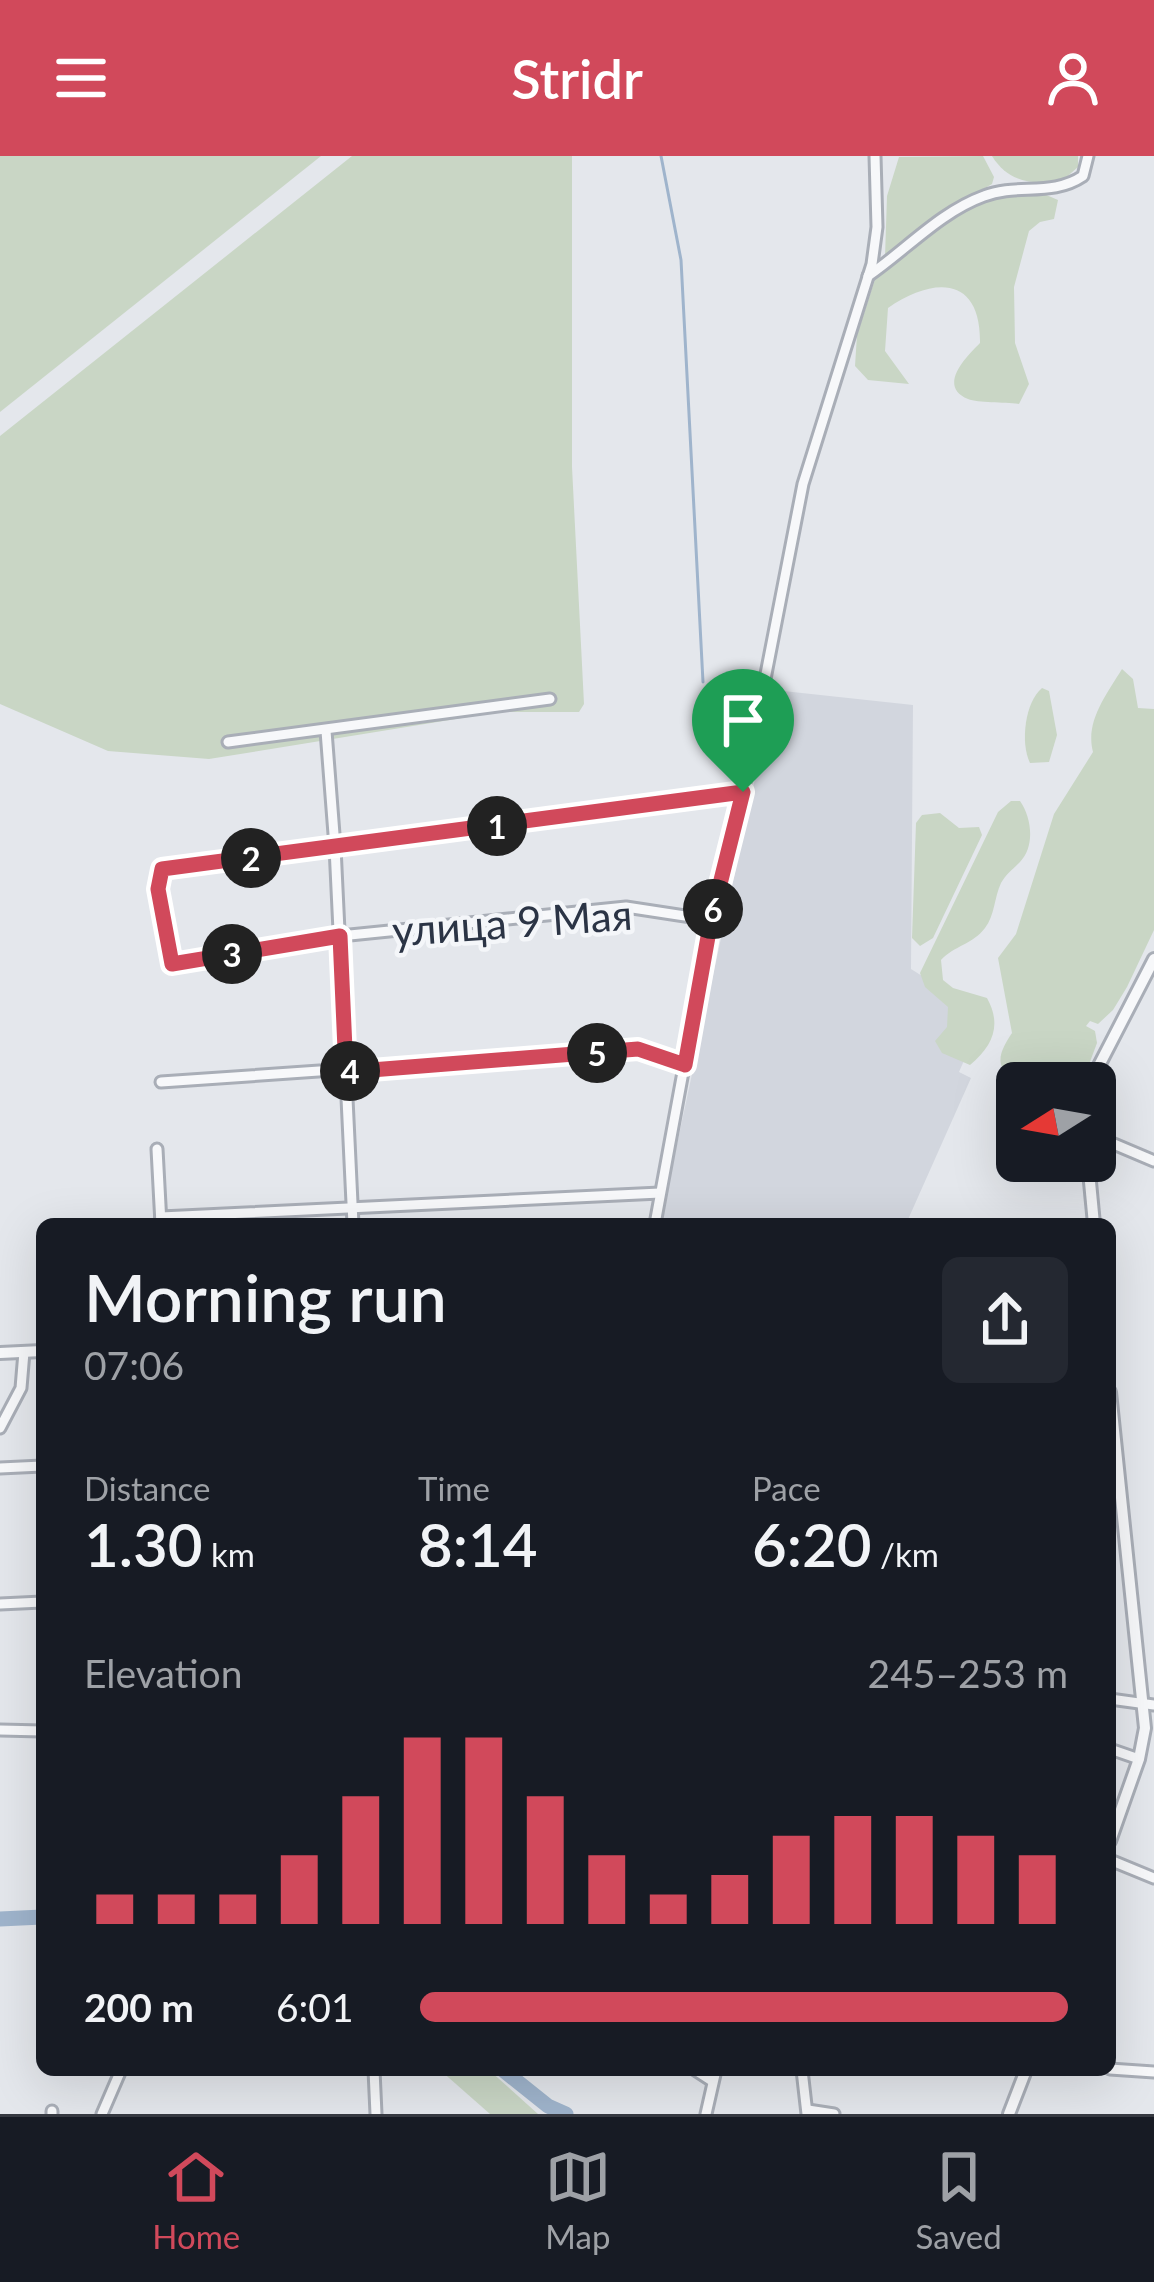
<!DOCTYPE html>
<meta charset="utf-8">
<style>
:root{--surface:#171b24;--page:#242831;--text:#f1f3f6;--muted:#9ea1a6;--line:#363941;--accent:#d1495b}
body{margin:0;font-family:Lato,sans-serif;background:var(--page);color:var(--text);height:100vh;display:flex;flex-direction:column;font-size:45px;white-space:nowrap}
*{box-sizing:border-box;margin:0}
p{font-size:39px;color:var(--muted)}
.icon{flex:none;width:66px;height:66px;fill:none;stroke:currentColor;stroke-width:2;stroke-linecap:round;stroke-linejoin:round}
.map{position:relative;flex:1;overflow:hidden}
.sheet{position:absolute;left:36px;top:1062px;width:1080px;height:858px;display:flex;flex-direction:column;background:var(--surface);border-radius:18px;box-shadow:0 12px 48px #0002}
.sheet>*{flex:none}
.needle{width:78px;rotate:259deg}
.tools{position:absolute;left:996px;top:906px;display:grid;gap:24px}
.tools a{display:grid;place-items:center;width:120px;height:120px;border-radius:18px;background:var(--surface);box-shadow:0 12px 48px #0002;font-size:60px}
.pin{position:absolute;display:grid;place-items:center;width:102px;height:102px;color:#fff;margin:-123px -51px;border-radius:50% 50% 50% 0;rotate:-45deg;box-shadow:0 0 12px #0007}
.pin .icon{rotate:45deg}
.km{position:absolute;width:60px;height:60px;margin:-30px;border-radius:50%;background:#222;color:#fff;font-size:33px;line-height:60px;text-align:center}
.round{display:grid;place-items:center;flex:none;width:126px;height:126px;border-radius:18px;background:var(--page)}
.headline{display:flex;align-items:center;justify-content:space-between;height:204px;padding:0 48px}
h1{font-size:66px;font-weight:600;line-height:90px}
.figures{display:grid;grid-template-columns:repeat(3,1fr);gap:18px;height:204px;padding:12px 48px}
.figures div{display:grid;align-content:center}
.figures b{font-size:60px;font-weight:600}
.figures small{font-size:33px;font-weight:400}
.figures p{font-size:33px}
.chart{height:336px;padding:24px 48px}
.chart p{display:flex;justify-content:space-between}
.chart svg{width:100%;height:216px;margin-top:12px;stroke:var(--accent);stroke-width:6}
ul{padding:0 48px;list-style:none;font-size:39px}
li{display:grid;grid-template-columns:192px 144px 1fr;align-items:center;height:90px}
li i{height:30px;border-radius:15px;background:var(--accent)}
header{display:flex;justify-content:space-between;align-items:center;height:156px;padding:0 48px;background:var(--accent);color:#fff;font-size:54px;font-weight:600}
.tabs{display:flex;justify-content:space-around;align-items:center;height:168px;border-top:3px solid var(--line);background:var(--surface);font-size:33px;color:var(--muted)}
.tabs a{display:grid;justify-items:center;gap:6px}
.tabs .on{color:var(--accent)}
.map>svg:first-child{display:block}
</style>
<header><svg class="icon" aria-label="menu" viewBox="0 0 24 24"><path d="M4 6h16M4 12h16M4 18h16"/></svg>Stridr<svg class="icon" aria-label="person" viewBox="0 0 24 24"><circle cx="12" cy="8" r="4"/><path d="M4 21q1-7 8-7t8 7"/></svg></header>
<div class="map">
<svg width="1154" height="1958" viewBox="0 0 1154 1958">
<rect width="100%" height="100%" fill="#e4e7ec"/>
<polygon fill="#d2d6de" points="774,534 913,549 911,813 984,859 959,916 971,922 906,1068 660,1068"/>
<g fill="#c9d6c5">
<polygon points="0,0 321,0 0,256"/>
<polygon points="352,0 572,0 572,311 584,548 579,556 499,556 209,603 108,595 0,548 0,280"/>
<polygon points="983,0 994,21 992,28 942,57 885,101 887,40 899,1"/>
<path d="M992,0H1078V11L1062,25C1032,29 1008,26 992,0Z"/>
<path d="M1006,36L1044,38L1058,44L1054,63L1040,66L1029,75L1014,131L1015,187L1029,228L1019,248C1006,246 978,247 968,243C936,230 968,199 980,187C981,119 933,121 888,152L885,195L909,228L868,224L855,210L857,179L875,123L958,55Z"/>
<path d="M1122,513L1133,523L1138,552L1154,553V774L1127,831L1113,854L1098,868L1090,865L1086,870L1095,875L1097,887L1082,927L1016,923C992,912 1000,895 1012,877L998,802L1016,778L1054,658L1093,596C1085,566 1106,539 1122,513Z"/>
<path d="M1042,532L1049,535L1057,579L1049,606L1030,607C1020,587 1025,546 1042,532Z"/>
<path d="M1011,645H1020C1032,662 1035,691 1020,706C1013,713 1006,718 1001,727C994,742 995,759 985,772C973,788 954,790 941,804L943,824L953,832L987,842C1002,869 993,890 970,909L942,897L935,885L947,871L948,851L925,831L920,817L998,656Z"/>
<polygon points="940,657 959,672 979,671 982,679 933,782 920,790 912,782 916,667 922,659"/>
<polygon points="440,1914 489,1914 538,1958 490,1958"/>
</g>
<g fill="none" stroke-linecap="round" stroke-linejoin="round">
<polyline stroke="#9fb4cc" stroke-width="3" points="661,0 681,104 703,526"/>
<g stroke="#9fb4cc" stroke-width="15">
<polyline points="0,1763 42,1761"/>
<polyline points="503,1914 548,1950 566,1958"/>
</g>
<g stroke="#a9aeb7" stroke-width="15">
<g id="minor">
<path d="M868,120C906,94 940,56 984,40C1017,27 1052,41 1083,20L1088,0"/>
<polyline points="326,575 335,691 353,1068"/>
<polyline points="228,586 550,543"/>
<polyline points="711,764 626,751 340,780 172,809 158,733 162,713 743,636"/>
<polyline points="161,926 638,893 684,909"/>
<polyline points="1095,980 1154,1005"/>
<polyline points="157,993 161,1068"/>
<polyline points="161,1061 660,1037"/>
<polyline points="655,1068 711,764 743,636 803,328 872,108 877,71 875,0"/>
<polyline points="0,1272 21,1232 24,1196"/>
<polyline points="0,1312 42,1310"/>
<polyline points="0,1448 42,1446"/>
<polyline points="1110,1543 1154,1549"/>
<polyline points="0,1574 42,1575"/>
<polyline points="1110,1593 1139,1603"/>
<polyline points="1110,1704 1154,1722"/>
<polyline points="1110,1913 1154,1916"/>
<polyline points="374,1914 376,1958"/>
<polyline points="695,1914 712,1925"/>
<polyline points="802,1914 807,1958"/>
<polyline points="808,1954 834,1958"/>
<polyline points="52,1958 52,1955"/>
<polyline points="102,1958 121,1914"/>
<polyline points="706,1958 716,1914"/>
</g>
</g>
<g stroke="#a9aeb7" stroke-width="16">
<g id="tertiary">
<polyline points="1090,927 1154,803"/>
<polyline points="1088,1005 1094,1068"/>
<polyline points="0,1197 42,1195"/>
<polyline points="1110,1236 1145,1572 1139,1603 1110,1685"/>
<polyline points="1009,1958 1026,1914"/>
</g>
</g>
<use href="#minor" stroke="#f7f8fa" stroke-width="9"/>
<use href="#tertiary" stroke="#f7f8fa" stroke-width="10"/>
</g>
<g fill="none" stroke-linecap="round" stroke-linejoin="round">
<g stroke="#fff" stroke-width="24">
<polygon id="route" points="743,636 711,764 685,909 638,893 346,916 340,780 172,808 158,733 162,713"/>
</g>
<use href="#route" stroke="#d1495b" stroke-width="15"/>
</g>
<g text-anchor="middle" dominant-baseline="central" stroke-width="9" stroke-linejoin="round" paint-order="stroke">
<g font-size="42" fill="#2b3445" stroke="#f4f6f9">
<text transform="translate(512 766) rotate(-4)">улица 9 Мая</text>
</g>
</g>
</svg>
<div class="tools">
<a><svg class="needle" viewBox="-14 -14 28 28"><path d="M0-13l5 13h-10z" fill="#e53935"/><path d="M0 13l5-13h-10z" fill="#9ea1a6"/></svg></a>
</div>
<div class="pin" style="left:743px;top:636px;background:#1e9e55"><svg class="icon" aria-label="arrive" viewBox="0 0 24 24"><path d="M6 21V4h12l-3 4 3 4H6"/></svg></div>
<b class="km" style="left:497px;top:670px">1</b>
<b class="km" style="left:251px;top:702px">2</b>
<b class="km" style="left:232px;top:798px">3</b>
<b class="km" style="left:350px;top:915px">4</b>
<b class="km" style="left:597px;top:897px">5</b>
<b class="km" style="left:713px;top:753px">6</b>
<section class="sheet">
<div class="headline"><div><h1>Morning run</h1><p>07:06</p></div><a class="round"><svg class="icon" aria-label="share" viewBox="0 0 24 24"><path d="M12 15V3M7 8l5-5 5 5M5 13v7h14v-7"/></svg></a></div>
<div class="figures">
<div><p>Distance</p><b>1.30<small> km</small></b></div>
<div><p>Time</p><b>8:14</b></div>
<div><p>Pace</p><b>6:20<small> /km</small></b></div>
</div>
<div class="chart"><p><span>Elevation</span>245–253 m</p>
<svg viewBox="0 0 160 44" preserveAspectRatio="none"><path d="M5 44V38M15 44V38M25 44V38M35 44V30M45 44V18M55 44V6M65 44V6M75 44V18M85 44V30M95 44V38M105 44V34M115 44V26M125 44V22M135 44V22M145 44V26M155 44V30"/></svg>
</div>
<ul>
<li><b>200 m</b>6:01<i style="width:100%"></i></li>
</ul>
</section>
</div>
<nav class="tabs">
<a class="on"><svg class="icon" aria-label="home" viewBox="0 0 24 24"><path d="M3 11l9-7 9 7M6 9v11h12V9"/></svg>Home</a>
<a><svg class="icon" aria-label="map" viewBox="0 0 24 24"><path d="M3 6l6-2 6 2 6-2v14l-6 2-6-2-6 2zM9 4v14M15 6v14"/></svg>Map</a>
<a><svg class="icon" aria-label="saved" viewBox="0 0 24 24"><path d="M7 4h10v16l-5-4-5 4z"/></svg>Saved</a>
</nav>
